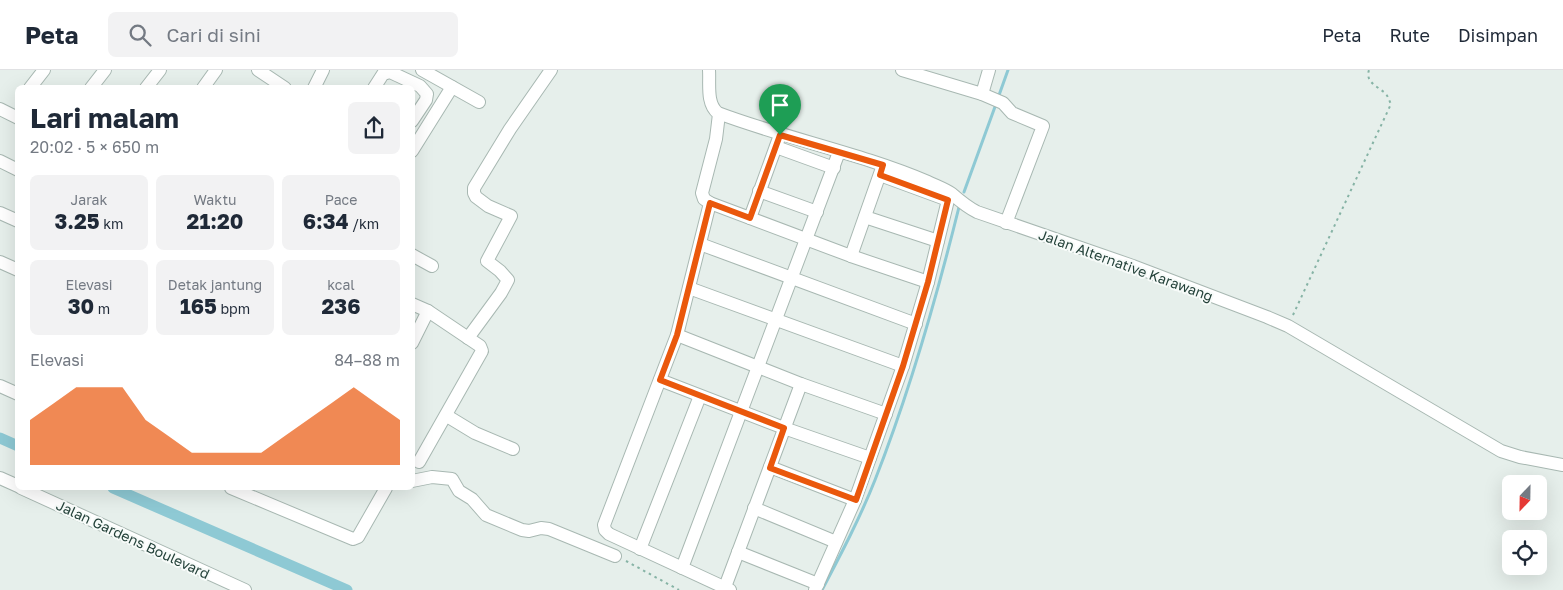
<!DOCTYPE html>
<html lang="id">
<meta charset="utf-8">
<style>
:root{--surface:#fff;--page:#f2f2f3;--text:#1f2937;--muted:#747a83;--line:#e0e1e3;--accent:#ea580c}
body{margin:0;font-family:"Golos Text",sans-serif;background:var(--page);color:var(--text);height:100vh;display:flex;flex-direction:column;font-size:19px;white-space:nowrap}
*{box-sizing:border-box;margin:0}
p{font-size:16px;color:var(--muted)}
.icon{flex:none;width:28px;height:28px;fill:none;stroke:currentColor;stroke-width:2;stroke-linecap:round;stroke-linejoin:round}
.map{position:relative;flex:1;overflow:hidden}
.panel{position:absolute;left:15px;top:15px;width:400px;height:405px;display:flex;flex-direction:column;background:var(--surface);border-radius:8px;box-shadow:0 5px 20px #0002}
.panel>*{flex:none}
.needle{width:32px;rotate:202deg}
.fabs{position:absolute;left:1502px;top:405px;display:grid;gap:10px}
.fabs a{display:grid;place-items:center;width:45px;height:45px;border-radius:8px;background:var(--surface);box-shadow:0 5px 20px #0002;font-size:25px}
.pin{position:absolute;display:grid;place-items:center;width:42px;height:42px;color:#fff;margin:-51px -21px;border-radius:50% 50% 50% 0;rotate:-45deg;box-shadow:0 0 5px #0007}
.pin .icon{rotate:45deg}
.round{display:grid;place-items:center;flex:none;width:52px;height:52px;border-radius:8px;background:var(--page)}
.head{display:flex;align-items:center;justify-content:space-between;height:85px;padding:0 15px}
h1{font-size:28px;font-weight:700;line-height:38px}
.metrics{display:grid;grid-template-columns:repeat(3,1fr);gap:8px;height:85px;padding:5px 15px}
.metrics div{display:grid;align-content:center;border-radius:8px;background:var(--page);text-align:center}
.metrics b{font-size:21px;font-weight:700}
.metrics small{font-size:14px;font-weight:400}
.metrics p{font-size:14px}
.chart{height:140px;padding:10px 15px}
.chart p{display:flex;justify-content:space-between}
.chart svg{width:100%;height:90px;margin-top:5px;fill:var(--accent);opacity:.7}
header{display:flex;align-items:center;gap:30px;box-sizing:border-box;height:70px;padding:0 25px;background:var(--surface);border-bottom:1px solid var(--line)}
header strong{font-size:24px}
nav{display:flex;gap:28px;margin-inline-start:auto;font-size:18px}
.search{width:350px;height:45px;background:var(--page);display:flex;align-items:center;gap:12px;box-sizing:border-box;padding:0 18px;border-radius:8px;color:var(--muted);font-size:19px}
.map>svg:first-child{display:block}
</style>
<header>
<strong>Peta</strong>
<div class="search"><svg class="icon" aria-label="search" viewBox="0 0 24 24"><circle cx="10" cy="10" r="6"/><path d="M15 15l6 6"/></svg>Cari di sini</div>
<nav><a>Peta</a><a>Rute</a><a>Disimpan</a></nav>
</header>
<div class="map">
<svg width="1563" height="520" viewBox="0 0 1563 520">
<rect width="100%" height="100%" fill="#e6efeb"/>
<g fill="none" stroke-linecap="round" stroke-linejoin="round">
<g stroke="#8ec9d4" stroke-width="3">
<polyline points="998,28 1008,0"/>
<polyline points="964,122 996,34"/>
<path d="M822,520C841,484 860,448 875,410C910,321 936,230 959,137"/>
</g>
<g stroke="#8ec9d4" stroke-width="11">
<polyline points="0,368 18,376"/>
<polyline points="113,418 347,520"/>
</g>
<g stroke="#a8b8b2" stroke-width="14">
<g id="minor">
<polyline points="258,0 285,18"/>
<polyline points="422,0 479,32"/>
<path d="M709,0C710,13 706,34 718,43C787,69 860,83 928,112C936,116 945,119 952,124C960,131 967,137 977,142L1133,196L1267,247L1288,256L1501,381L1520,387L1563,395"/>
<polyline points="902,0 982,24 1003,33 1012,43 1043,56 1006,153"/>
<polyline points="30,18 44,0"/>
<polyline points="91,18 105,0"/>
<polyline points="146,18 160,0"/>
<polyline points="203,18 216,0"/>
<polyline points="314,18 323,0"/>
<polyline points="374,18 383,4 390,2 420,16 427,24 426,30 412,51"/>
<polyline points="982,24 989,0"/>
<polyline points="0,39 18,48"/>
<polyline points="719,44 716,69 702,123 704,129 710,133 677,265 604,455 605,460 609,464 730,520"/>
<polyline points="776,77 834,98"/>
<polyline points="412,81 452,17"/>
<polyline points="0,91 18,100"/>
<polyline points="759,121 817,142"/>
<polyline points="710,133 851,186 928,212"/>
<polyline points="0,143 18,151"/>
<polyline points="865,147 938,171"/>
<polyline points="750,148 780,65"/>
<polyline points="700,174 916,254"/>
<polyline points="412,185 432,196"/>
<polyline points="851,186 882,98"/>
<polyline points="0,192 18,200"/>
<polyline points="689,218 903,296"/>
<polyline points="412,234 428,241 480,276 482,281 419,392"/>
<polyline points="677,265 801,314 886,344"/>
<polyline points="468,268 501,223 508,210 500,201 487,191 511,146 488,136 476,127 474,123 474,118 510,59 551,0"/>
<polyline points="412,273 428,241"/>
<polyline points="660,310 784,358 870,388"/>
<polyline points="0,316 18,324"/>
<polyline points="447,346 475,363 513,379"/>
<polyline points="770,397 855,430"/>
<polyline points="0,408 18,416"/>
<polyline points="412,411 432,407 452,409 459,421 472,429 486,445 522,460 529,461 541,458 549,459 615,486"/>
<polyline points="21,418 245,520"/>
<polyline points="231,418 353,469 358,467 386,418"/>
<polyline points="754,438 836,472"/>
<polyline points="640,479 700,326"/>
<polyline points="738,482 818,514"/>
<polyline points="682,498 839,82"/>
<polyline points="725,517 801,314"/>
<polyline points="815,520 855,430 903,296 928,212 948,130 880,105"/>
</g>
</g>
<g stroke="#86b3a5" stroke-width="2" stroke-dasharray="2.5 4" stroke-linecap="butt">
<path d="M1293,245L1391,34C1389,30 1388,26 1385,23C1377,16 1365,12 1369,0"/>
<polyline points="626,491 679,520"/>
</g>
<use href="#minor" stroke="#fff" stroke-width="12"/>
</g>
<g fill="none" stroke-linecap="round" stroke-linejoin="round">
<g stroke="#fff" stroke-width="10">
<polygon id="route" points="780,65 883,95 880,105 948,130 928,212 903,296 856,430 770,398 784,358 660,310 677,265 710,133 750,148"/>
</g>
<use href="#route" stroke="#ea580c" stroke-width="6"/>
</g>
<g text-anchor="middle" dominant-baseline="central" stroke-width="4" stroke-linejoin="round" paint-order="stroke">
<g font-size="14" fill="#24423a" stroke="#f7fbf9">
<text transform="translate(1126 195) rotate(20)">Jalan Alternative Karawang</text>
<text transform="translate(133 469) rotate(25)">Jalan Gardens Boulevard</text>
</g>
</g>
</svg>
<div class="fabs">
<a><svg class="needle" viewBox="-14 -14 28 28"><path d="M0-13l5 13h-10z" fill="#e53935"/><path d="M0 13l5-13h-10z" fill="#747a83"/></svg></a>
<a><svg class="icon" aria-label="locate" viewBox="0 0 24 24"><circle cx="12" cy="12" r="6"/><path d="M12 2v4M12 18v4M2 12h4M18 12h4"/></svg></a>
</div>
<div class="pin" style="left:780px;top:65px;background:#1e9e55"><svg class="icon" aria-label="arrive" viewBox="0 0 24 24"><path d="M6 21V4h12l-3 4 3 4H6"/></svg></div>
<section class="panel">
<div class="head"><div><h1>Lari malam</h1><p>20:02 · 5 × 650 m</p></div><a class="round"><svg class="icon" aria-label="share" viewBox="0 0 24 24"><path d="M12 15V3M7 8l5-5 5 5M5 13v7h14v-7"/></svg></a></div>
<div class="metrics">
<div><p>Jarak</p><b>3.25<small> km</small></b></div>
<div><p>Waktu</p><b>21:20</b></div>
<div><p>Pace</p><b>6:34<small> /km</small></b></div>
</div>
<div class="metrics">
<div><p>Elevasi</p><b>30<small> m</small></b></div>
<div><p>Detak jantung</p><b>165<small> bpm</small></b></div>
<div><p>kcal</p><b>236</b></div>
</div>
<div class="chart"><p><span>Elevasi</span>84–88 m</p>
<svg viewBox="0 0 160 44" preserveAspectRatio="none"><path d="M0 44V22L10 14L20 6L30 6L40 6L50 22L60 30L70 38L80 38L90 38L100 38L110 30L120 22L130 14L140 6L150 14L160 22V44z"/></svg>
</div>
</section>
</div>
